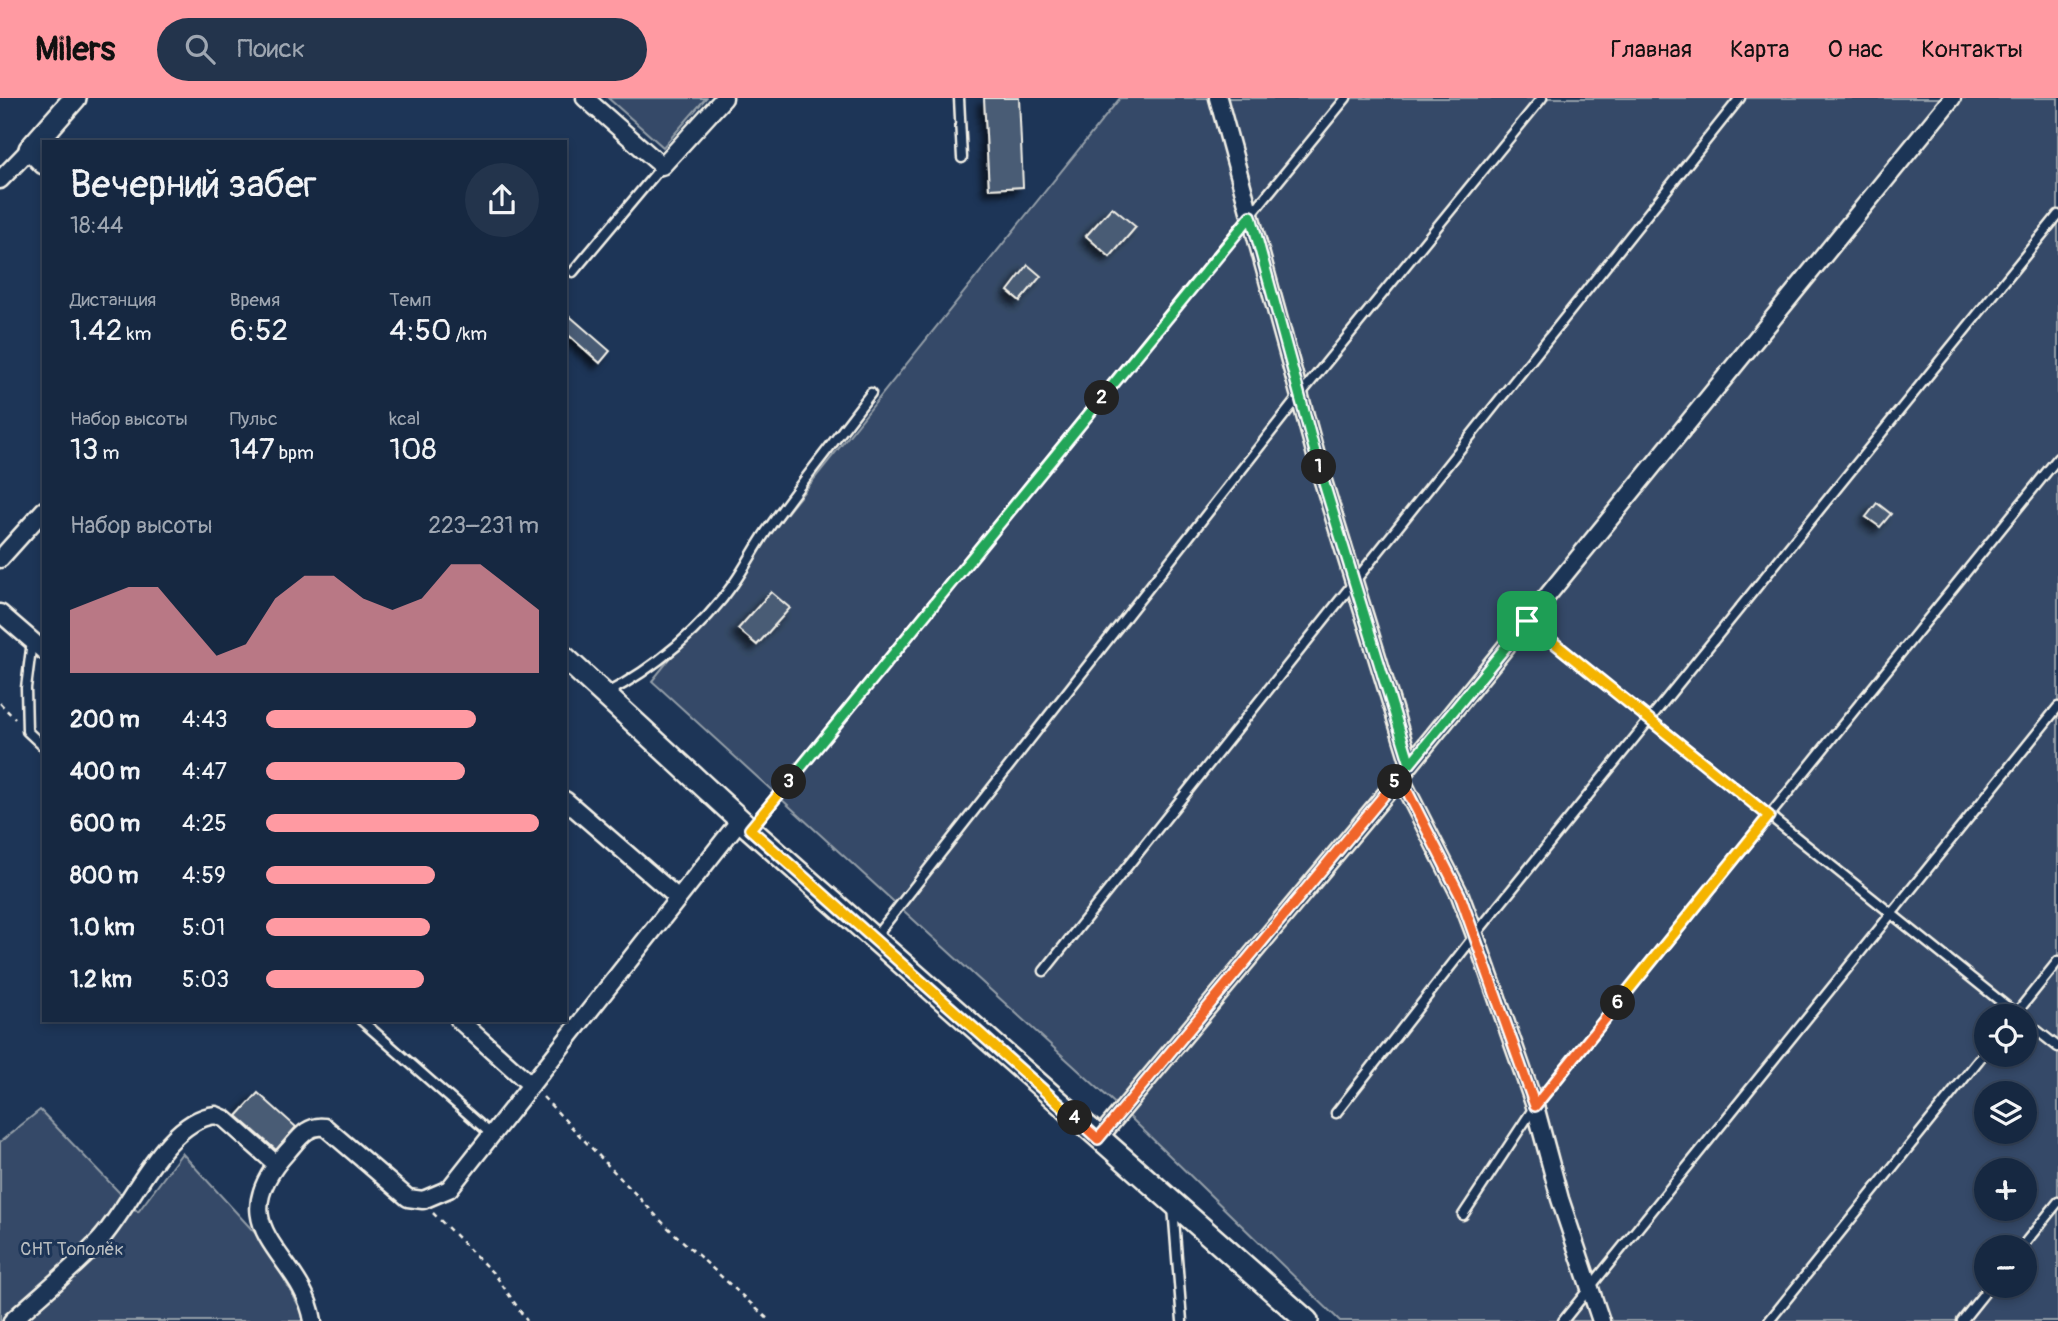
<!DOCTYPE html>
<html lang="ru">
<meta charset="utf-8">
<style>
:root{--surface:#162841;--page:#23344c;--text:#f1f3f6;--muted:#9ea6b1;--line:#35445a;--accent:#ff9aa2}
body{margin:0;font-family:Pangolin,sans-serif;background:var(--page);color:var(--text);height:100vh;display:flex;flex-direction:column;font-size:26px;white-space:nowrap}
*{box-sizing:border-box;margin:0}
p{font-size:23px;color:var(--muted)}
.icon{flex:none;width:38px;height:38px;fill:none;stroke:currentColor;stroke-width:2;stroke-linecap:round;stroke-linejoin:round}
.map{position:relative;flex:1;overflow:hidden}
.details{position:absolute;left:42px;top:42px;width:525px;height:882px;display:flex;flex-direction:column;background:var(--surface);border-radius:0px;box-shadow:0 4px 10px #0003,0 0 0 2px var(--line)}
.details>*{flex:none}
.buttons{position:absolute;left:1974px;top:906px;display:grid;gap:14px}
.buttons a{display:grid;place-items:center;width:63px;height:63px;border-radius:50%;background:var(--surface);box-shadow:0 4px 10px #0003,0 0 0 2px var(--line);font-size:35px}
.pin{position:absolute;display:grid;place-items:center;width:60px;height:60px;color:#fff;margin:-30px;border-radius:14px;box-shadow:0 4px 10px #0006}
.km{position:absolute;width:35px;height:35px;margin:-18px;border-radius:50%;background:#222;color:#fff;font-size:19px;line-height:35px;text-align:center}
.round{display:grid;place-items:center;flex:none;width:74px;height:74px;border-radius:37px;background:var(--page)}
.overview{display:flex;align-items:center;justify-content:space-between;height:119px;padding:0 28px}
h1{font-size:38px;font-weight:600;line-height:52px}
.stats{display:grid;grid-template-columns:repeat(3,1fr);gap:10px;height:119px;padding:7px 28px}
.stats div{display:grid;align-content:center}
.stats b{font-size:30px;font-weight:600}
.stats small{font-size:19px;font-weight:400}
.stats p{font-size:19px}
.chart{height:196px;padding:14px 28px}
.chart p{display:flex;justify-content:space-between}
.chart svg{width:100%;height:126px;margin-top:7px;fill:var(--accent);opacity:.7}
ul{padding:0 28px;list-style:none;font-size:23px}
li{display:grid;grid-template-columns:112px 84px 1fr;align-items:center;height:52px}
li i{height:18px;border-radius:9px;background:var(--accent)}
header{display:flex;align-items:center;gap:42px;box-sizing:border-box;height:98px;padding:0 35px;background:var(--accent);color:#111}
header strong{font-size:33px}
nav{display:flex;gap:38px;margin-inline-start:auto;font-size:24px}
.search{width:490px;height:63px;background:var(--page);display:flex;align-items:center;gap:18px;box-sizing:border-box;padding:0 24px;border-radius:38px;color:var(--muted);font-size:26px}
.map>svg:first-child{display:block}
</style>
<header>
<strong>Milers</strong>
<div class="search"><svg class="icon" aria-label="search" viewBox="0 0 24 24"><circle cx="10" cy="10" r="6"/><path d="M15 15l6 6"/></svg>Поиск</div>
<nav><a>Главная</a><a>Карта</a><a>О нас</a><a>Контакты</a></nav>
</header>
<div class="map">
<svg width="2058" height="1223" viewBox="0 0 2058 1223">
<defs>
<filter id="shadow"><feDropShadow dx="-6" dy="6" stdDeviation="3.5" flood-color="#0009"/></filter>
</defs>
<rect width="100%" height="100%" fill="#1d3557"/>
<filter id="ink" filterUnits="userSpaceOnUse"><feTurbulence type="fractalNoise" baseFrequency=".0143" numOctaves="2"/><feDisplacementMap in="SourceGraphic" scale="14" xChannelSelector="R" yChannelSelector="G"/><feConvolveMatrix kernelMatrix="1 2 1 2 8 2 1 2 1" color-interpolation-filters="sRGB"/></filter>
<g filter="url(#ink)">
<g fill="#354a67" stroke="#949ea8" stroke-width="2" fill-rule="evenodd">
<polygon points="608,0 706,0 663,49"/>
<path d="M1120,0H2058V1223H1340L1134,1023L652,583ZM1986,919H2025V957H1986ZM1986,996H2025V1034H1986ZM1986,1073H2025V1111H1986ZM1986,1150H2025V1188H1986Z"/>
<polygon points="40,1012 138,1114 182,1055 266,1147 307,1223 0,1223 0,1044"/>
</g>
<g fill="#485b74" stroke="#f4f1e8" stroke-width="2" filter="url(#shadow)">
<polygon points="984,0 1019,0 1023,89 989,91"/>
<polygon points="1112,109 1136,129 1110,159 1086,138"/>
<polygon points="1028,167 1041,178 1020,203 1008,193"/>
<polygon points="565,214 610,253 600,265 565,234"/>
<polygon points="1877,405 1891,416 1880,429 1866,419"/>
<polygon points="771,494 790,510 757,547 738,531"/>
<polygon points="258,995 296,1029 276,1052 237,1018"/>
</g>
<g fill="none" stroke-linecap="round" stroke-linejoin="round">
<g stroke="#f4f1e8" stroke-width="13">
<g id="lane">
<polyline points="959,0 962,60"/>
<polyline points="573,174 662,68"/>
<polyline points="1527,523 2020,919"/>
<polyline points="32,543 26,590 27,633 44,649"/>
<path d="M605,596C654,571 703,530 734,485C747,467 757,445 771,427C803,382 838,339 871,295"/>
<polyline points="752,729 1346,0"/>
<polyline points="875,839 1300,297 1542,0"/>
<polyline points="1044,873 1740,0"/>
<polyline points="2014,918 2058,863"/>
<polyline points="361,922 492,1037"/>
<polyline points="2025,923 2058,949"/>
<polyline points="1336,1015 1475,837 2058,117"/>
<polyline points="1173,1109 1182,1223"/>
<polyline points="1463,1117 1535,1008 2058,360"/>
<polyline points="2021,1150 2058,1104"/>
<polyline points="1563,1223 2058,609"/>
<polyline points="1769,1223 1986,953"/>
<polyline points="1962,1223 1990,1188"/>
</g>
</g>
<g stroke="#f4f1e8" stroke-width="21">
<g id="street">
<polyline points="585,0 662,68 724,0"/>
<polyline points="1218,0 1323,383 1410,666"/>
<polyline points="0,82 30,51"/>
<polyline points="0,461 44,412"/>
<polyline points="0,515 44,553"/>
<polyline points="1400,679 1460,797 1475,837 1535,1008 1560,1101 1601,1223"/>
<polyline points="565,702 678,800"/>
<polyline points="459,922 531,987"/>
<polyline points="1098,1041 1400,679 1952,0"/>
<path d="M12,1223C40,1197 72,1172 99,1143C132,1108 164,1022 216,1017L225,1021L276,1066"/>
<path d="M313,1223C302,1154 216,1132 287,1054C298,1042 307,1026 325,1029L408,1100L423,1102L449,1091L740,722"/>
</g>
</g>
<g stroke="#f4f1e8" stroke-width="26">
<g id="secondary">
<polyline points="44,65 30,51 75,0"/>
<polyline points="565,560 750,731 1307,1223"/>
</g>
</g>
<g stroke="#f4f1e8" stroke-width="2.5" stroke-dasharray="5 5" stroke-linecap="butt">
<polyline points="0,605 15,621"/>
<polyline points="543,999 665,1127 770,1223"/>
<polyline points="433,1115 496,1178 527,1223"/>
</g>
<use href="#lane" stroke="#1d3557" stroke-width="8"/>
<use href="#street" stroke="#1d3557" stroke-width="16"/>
<use href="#secondary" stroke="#1d3557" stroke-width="21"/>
</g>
</g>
<g fill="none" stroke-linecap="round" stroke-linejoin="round" filter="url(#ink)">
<g stroke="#fff" stroke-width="14">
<polyline id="split-1" points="1319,369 1410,666 1527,523"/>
</g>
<g stroke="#fff" stroke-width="14">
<polyline id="split-2" points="1102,300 1251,118 1319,369"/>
</g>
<g stroke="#fff" stroke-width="14">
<polyline id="split-3" points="789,684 1102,300"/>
</g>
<g stroke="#fff" stroke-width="14">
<polyline id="split-4" points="789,684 750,731 1075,1020"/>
</g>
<g stroke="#fff" stroke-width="14">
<polyline id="split-5" points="1075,1020 1098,1041 1395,684"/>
</g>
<g stroke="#fff" stroke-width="14">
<polyline id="split-6" points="1395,684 1400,679 1460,797 1535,1008 1618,905"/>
</g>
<g stroke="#fff" stroke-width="14">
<polyline id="split-7" points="1527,523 1769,718 1618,905"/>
</g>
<use href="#split-1" stroke="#22a559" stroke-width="9"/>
<use href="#split-2" stroke="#22a559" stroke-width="9"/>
<use href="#split-3" stroke="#22a559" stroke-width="9"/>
<use href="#split-4" stroke="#f5b400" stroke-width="9"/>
<use href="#split-5" stroke="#f0652b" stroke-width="9"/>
<use href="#split-6" stroke="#f0652b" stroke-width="9"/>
<use href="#split-7" stroke="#f5b400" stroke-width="9"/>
</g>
<g text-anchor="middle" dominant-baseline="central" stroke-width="6" stroke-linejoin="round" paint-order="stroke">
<g font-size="18" fill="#bbbfc1" stroke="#1d3557">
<text x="72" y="1151">СНТ Тополёк</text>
</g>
</g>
</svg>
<div class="buttons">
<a><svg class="icon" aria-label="locate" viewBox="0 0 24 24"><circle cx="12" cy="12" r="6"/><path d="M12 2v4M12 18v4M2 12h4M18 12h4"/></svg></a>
<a><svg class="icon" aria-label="layers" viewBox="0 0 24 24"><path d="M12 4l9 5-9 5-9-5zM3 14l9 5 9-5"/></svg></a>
<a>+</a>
<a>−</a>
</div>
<div class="pin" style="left:1527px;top:523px;background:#1e9e55"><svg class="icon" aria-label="arrive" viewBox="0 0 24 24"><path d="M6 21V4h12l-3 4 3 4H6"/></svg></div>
<b class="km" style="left:1319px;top:369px">1</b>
<b class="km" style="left:1102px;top:300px">2</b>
<b class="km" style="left:789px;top:684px">3</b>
<b class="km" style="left:1075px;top:1020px">4</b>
<b class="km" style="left:1395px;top:684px">5</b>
<b class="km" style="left:1618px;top:905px">6</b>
<section class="details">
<div class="overview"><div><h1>Вечерний забег</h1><p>18:44</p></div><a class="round"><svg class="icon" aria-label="share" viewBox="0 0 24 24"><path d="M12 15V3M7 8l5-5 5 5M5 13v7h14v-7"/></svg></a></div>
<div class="stats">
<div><p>Дистанция</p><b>1.42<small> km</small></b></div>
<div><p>Время</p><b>6:52</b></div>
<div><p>Темп</p><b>4:50<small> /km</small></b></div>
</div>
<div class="stats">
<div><p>Набор высоты</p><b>13<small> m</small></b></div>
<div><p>Пульс</p><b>147<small> bpm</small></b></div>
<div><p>kcal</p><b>108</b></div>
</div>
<div class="chart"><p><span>Набор высоты</span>223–231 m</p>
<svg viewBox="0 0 160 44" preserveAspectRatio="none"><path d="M0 44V22L10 18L20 14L30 14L40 26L50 38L60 34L70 18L80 10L90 10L100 18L110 22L120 18L130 6L140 6L150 14L160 22V44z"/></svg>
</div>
<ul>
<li><b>200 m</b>4:43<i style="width:77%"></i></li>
<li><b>400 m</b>4:47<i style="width:73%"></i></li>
<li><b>600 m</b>4:25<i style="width:100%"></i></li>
<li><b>800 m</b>4:59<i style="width:62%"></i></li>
<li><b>1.0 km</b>5:01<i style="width:60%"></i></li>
<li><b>1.2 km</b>5:03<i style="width:58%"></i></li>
</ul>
</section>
</div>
